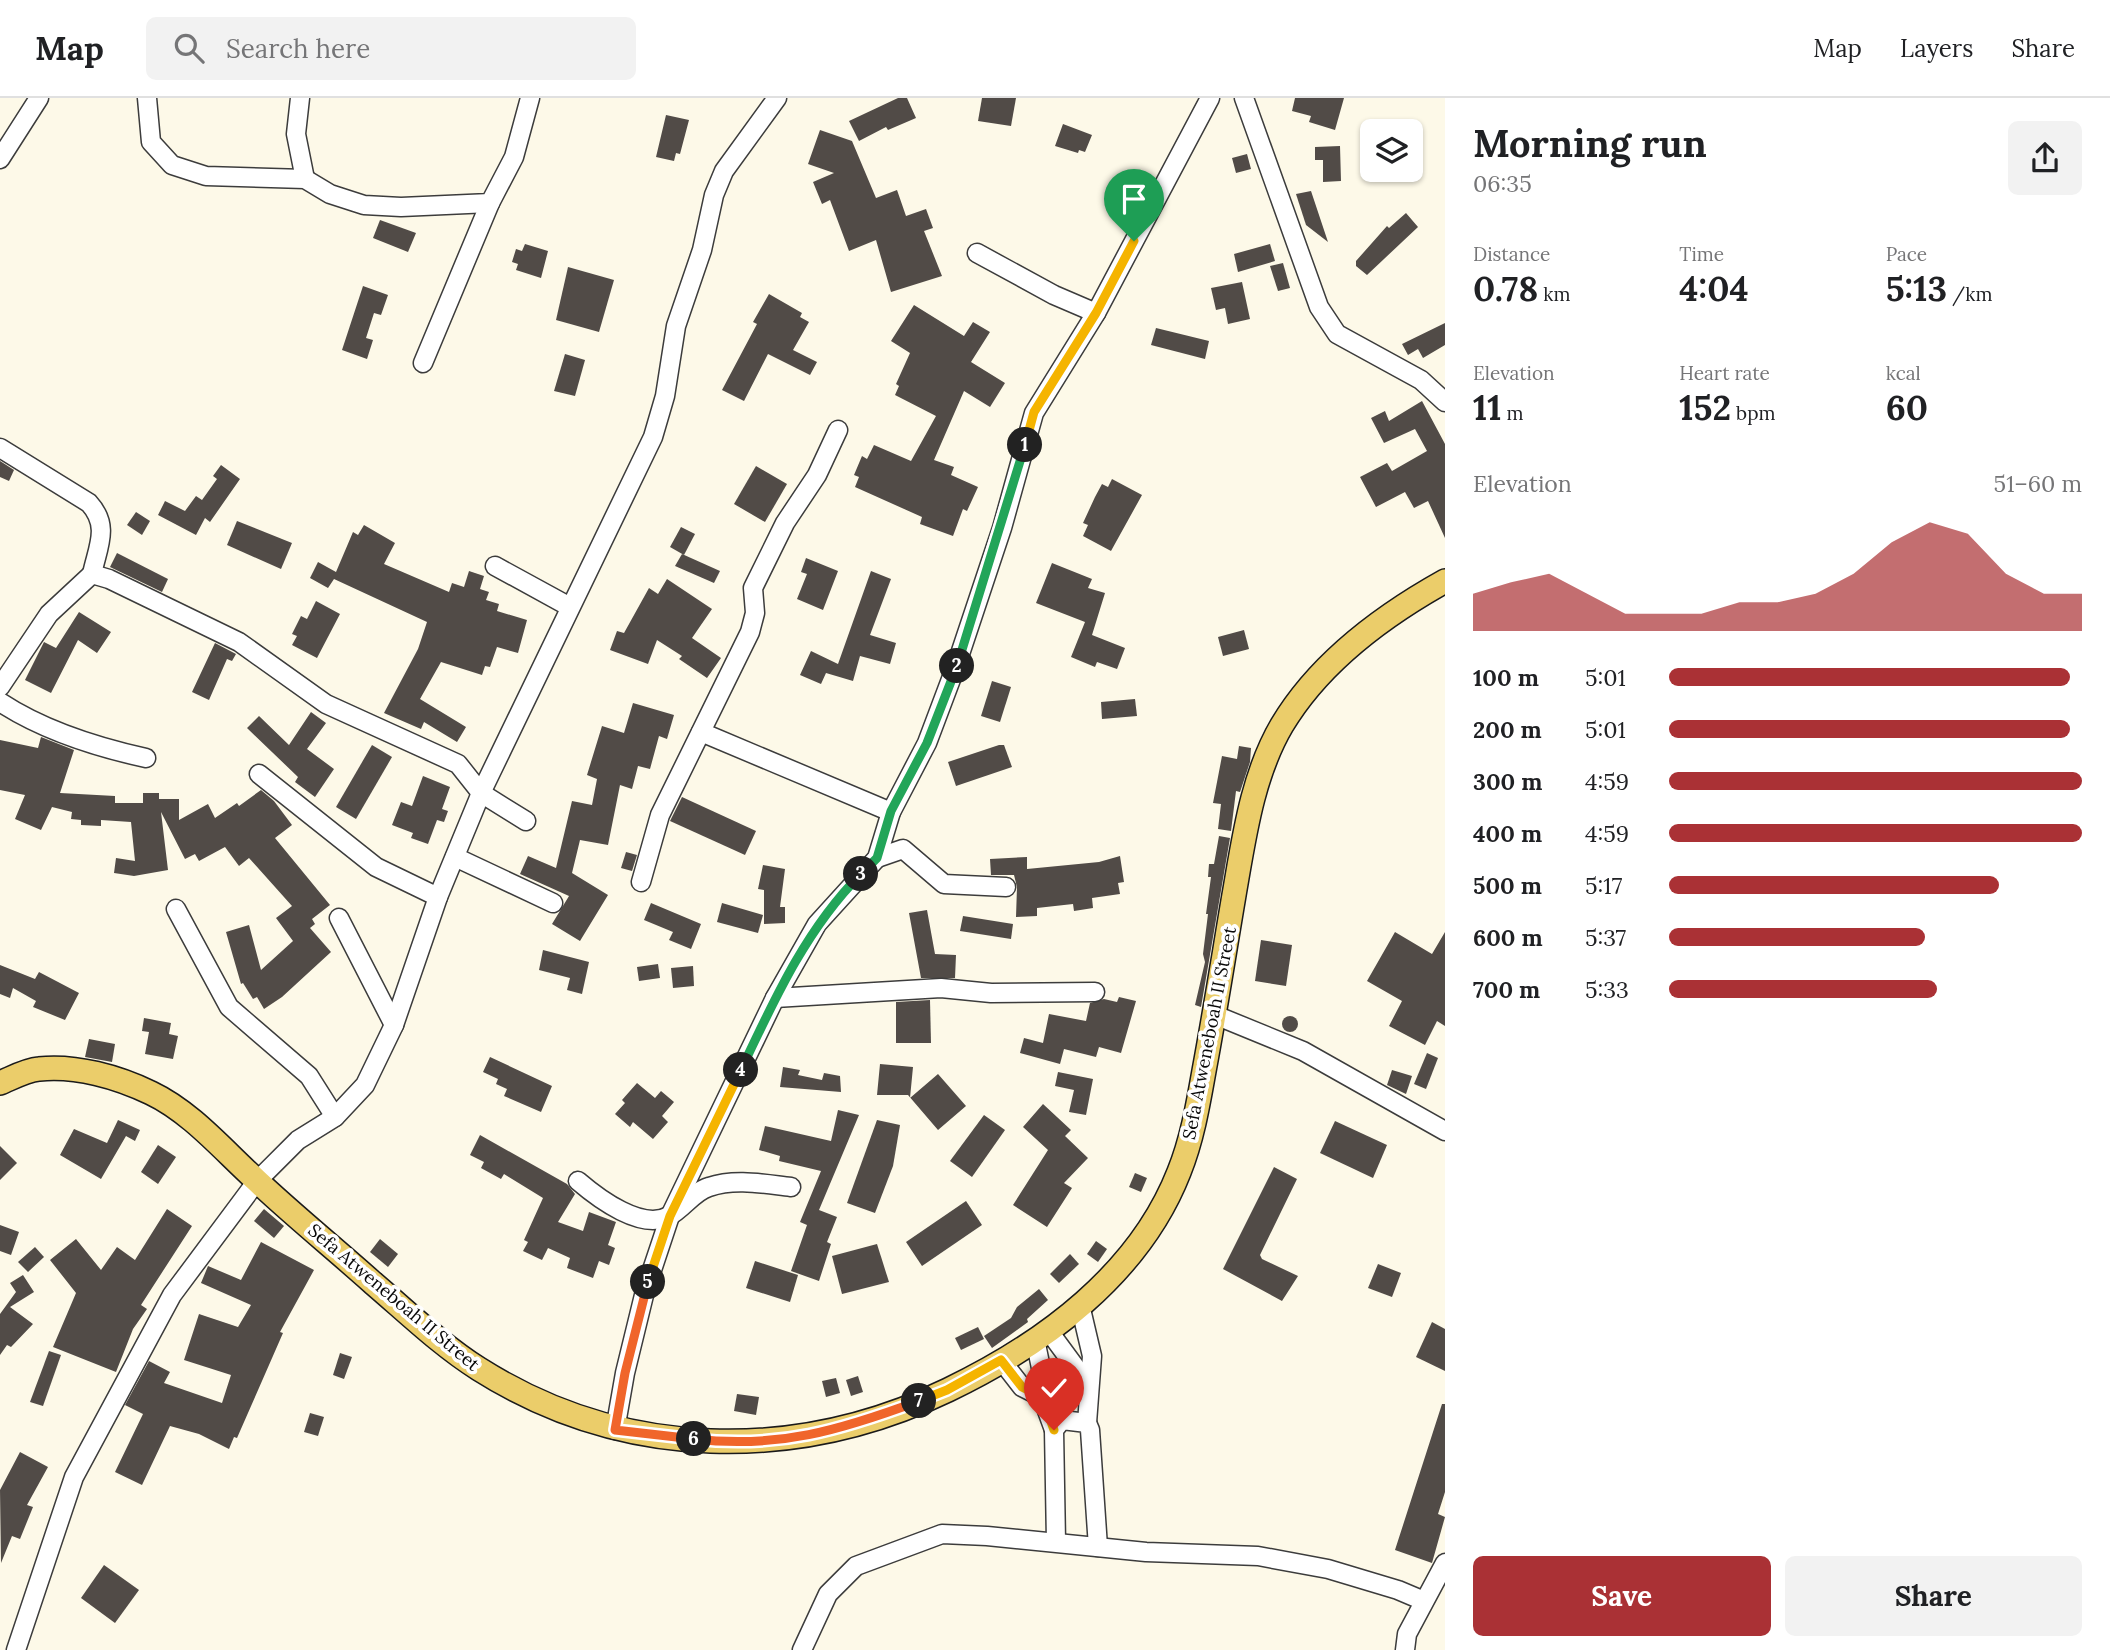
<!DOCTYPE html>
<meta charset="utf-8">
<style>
:root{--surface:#fff;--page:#f2f2f2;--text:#202124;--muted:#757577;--line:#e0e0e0;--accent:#aa3135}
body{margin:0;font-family:Lora,serif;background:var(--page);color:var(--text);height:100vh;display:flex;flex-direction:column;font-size:26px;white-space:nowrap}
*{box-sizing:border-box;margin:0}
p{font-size:23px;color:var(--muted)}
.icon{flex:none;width:38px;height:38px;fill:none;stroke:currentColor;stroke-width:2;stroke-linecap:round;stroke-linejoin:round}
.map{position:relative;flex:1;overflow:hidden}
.sheet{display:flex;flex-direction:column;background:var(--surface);width:665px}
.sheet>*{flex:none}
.tools{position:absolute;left:1360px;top:21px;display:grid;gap:14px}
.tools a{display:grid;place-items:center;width:63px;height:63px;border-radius:10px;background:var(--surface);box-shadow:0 2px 5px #0004;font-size:35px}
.pin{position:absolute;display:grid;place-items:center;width:60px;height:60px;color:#fff;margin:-72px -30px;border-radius:50% 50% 50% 0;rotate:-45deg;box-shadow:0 0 7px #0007}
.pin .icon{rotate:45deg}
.km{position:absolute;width:35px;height:35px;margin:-18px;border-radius:50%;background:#222;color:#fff;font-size:19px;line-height:35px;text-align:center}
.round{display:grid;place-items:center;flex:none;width:74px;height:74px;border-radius:10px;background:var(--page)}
.headline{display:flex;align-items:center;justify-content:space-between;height:119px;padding:0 28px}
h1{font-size:38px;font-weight:800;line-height:52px}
.figures{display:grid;grid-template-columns:repeat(3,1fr);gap:10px;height:119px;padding:7px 28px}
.figures div{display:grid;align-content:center}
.figures b{font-size:35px;font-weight:800}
.figures small{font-size:19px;font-weight:400}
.figures p{font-size:19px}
.chart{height:196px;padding:14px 28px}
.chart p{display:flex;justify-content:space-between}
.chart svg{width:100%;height:126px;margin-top:7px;fill:var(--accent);opacity:.7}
.primary-button{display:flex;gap:14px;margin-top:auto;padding:14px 28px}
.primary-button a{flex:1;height:80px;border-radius:10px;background:var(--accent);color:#fff;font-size:28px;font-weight:800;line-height:80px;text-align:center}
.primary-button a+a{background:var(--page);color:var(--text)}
ul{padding:0 28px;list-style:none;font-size:23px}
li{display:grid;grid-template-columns:112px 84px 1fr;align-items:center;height:52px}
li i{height:18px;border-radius:9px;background:var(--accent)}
header{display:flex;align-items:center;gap:42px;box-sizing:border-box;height:98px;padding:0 35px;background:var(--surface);border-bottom:2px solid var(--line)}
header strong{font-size:33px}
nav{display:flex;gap:38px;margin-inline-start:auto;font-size:24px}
.search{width:490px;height:63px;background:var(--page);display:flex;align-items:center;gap:18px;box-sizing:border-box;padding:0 24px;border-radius:10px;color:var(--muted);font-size:26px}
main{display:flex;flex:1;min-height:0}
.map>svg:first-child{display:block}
</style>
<header>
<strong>Map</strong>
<div class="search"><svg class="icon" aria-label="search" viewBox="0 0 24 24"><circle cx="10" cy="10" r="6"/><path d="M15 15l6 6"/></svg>Search here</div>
<nav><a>Map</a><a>Layers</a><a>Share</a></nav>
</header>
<main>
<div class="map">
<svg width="1445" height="1552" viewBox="0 0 1445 1552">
<rect width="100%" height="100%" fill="#fdf9e8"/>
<g fill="#514b47">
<polygon points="898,0 907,0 916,20 888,32 886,29 859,43 849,23"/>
<polygon points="982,0 1016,0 1011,28 978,23"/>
<polygon points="1295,0 1344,0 1335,32 1309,24 1311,18 1292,13"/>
<polygon points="666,17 689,22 680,56 676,55 674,63 656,59"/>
<polygon points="1063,26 1092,37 1085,54 1079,52 1078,55 1055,48"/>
<polygon points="820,32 852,43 876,100 897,92 906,118 926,111 933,130 924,133 942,178 891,194 876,142 849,153 830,102 822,106 813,84 834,75 808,66"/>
<polygon points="1340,48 1341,83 1323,84 1323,62 1315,62 1315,49"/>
<polygon points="1247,56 1251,71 1236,75 1232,60"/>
<polygon points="1311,93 1328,144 1306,127 1296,96"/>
<polygon points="1406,115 1418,129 1367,177 1356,168 1356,163 1387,128 1389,130"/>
<polygon points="380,122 416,135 408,154 373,140"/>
<polygon points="525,146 548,153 541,180 516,172 518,166 512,164 516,151 522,153"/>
<polygon points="1270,146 1275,163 1238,174 1234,156"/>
<polygon points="1283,165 1290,190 1278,193 1270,168"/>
<polygon points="568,169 614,182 599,234 556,222"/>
<polygon points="1242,184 1250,221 1228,226 1225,210 1216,212 1211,190"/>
<polygon points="363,188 388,197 381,217 374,215 366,240 373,242 367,261 342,252"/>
<polygon points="769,196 802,215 800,219 809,224 793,252 817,264 810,277 768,256 744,303 722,292 757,226 753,224"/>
<polygon points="914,207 964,238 973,224 990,234 971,264 1005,285 990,309 964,293 934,362 954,369 951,377 978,389 967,413 963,411 953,438 920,426 922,419 855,389 859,379 854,377 862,358 867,361 874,347 911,363 936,318 895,297 899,288 896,286 910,255 891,243"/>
<polygon points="1445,225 1445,247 1423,260 1418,251 1408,257 1402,246"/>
<polygon points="1156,230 1209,243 1205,261 1151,247"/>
<polygon points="565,256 585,262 575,298 554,293"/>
<polygon points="1422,303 1445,346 1445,440 1428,403 1414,410 1405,394 1376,409 1360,379 1387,365 1392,373 1427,353 1415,331 1384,345 1371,320 1385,313 1389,323"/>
<polygon points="0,363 14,372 9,383 0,379"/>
<polygon points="221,367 240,381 210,424 205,420 196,437 158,417 165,403 185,413 196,398 202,402 217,381 213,378"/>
<polygon points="756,368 787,386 765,424 734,406"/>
<polygon points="1112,381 1142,397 1111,453 1083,438 1088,427 1083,425 1095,399 1102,386 1108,389"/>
<polygon points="136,414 150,423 142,437 127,427"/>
<polygon points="237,423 292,445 281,471 227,447"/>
<polygon points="364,427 395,445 384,466 449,494 452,485 464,489 469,473 484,478 480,491 489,494 486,502 499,506 497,513 527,522 518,555 497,549 490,569 485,568 482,577 441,564 420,601 466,629 457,644 424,624 421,631 384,615 418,551 427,524 334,481 328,490 310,480 318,464 336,474 353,434 358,437"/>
<polygon points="681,429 695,436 684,457 670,449"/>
<polygon points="117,455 168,481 162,494 110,469"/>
<polygon points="682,456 720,473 714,485 675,468"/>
<polygon points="806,460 838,473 823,512 797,501 807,476 801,474"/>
<polygon points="1052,465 1092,481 1088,490 1105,495 1092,537 1125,550 1117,571 1097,564 1095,569 1071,559 1085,524 1036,505"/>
<polygon points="871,473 891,481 870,537 896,545 890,566 860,558 853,583 826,575 821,586 800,577 811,553 838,566"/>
<polygon points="667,481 712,511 692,540 721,560 707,580 679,561 682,558 657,542 648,566 610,552 617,533 624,535 649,490 658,496"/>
<polygon points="316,503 340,516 317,560 292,547 297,538 292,536 301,518 307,521"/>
<polygon points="79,514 111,534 97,555 78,542 51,595 25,582 44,544 56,550"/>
<polygon points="1244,532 1249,551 1223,558 1218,539"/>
<polygon points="215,545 236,556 232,563 227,561 209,602 192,594"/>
<polygon points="992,583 1011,589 1000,624 981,618"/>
<polygon points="1135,601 1137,618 1102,621 1101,604"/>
<polygon points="633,605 674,617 667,641 659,638 650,671 638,668 632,691 620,687 608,747 580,742 572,775 608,797 580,843 552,826 569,798 520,776 528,758 556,770 572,703 592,707 597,681 587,677 602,628 624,635"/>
<polygon points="311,614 326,625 307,651 334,671 315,699 295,684 298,679 247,630 259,618 289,647"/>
<polygon points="41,639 74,652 60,695 115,698 115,705 143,705 143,695 159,695 159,701 179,701 179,722 208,706 215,720 237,705 239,708 261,692 274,703 292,727 275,740 330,807 312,821 315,826 310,830 331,854 282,899 264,911 257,899 253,901 243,885 241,886 226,834 249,827 261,872 293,843 276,820 292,808 249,760 239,768 225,749 199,763 195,756 185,761 161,714 168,772 134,778 114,775 116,760 135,763 131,724 101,722 101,728 81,727 81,722 71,721 72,714 52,709 41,732 15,721 25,697 0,692 0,642 38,650"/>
<polygon points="372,647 392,659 356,721 336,709"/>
<polygon points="999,647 1004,647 1012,669 956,688 948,664"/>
<polygon points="1239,648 1251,650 1250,664 1240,694 1236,693 1231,733 1218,731 1221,706 1213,705 1222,658 1237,661"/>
<polygon points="423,678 450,689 442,711 448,713 444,724 437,722 428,746 411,740 413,735 392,727 401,704 412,708"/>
<polygon points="682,699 756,733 745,757 670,723"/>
<polygon points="1219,738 1230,740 1201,909 1195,907 1205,864 1203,856 1208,816 1206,816 1211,779 1208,779 1209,766 1214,766"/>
<polygon points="626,754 637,757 632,773 621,770"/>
<polygon points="1120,758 1124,784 1118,785 1120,796 1092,800 1093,810 1074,813 1073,806 1037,810 1037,818 1016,819 1017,789 1014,777 991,777 990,761 1027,759 1027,771 1099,764"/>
<polygon points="763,767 785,771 780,809 785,809 785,825 764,826 764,792 758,791"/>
<polygon points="651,805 701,826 691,851 669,842 673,834 644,822"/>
<polygon points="722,805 763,817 758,835 717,824"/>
<polygon points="927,812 935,856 956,857 955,880 921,880 909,815"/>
<polygon points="963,818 1013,826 1011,841 960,833"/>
<polygon points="1395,834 1432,856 1445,834 1445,928 1437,923 1425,947 1389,928 1402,903 1367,883"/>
<polygon points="1261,842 1292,847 1286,888 1255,883"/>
<polygon points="543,852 589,864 582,896 567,892 570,880 539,872"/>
<polygon points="658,866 660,880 639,883 637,869"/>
<polygon points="0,867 35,881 39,874 79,895 65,922 33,909 36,903 13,890 10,900 0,896"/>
<polygon points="693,868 694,888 673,890 671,870"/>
<polygon points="1119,899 1136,903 1121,955 1099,949 1096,959 1064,951 1060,966 1020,955 1024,940 1043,945 1049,916 1086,923 1090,905 1104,901 1117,904"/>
<polygon points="930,902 931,945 896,945 896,904"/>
<circle cx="1290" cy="926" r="8"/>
<polygon points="144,920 171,925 169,936 178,938 173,961 145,956 149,934 142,933"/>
<polygon points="89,941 115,946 112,964 85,959"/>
<polygon points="1427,955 1438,960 1426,991 1414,986"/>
<polygon points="490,959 552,988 541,1014 504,998 507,991 496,986 498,981 483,974"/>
<polygon points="880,966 913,969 910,1000 938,976 966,1008 938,1032 908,997 877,997"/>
<polygon points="783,969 800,972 798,977 822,982 824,975 840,978 841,994 780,989"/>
<polygon points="1392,972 1412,978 1406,996 1387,987"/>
<polygon points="1058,974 1093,981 1086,1017 1069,1014 1074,992 1055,988"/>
<polygon points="637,985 655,1000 661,993 674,1004 662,1018 668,1024 653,1041 633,1024 630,1029 615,1016 625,1005 622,1002"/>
<polygon points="1043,1006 1071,1032 1065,1038 1088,1060 1064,1085 1072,1090 1047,1129 1013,1107 1048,1052 1023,1029"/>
<polygon points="838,1012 859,1017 819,1112 837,1119 827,1144 831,1146 819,1183 791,1173 807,1127 800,1124 821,1073 779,1063 780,1058 759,1052 765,1028 831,1043"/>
<polygon points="984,1017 1005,1032 972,1079 950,1063"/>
<polygon points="118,1022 140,1032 135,1043 126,1038 101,1081 60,1057 74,1031 107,1045"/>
<polygon points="877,1022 900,1027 893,1068 875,1115 847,1105"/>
<polygon points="1335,1023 1387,1047 1373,1080 1320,1055"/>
<polygon points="480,1037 567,1086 575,1096 558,1124 583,1133 589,1114 616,1124 608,1147 615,1150 609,1167 599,1163 593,1180 567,1170 570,1160 548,1150 542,1162 523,1153 528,1144 524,1142 543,1100 504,1076 501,1081 481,1070 484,1064 470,1057"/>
<polygon points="158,1047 176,1059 158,1086 141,1074"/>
<polygon points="0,1048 17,1065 0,1082"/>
<polygon points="1274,1069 1297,1081 1260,1157 1262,1161 1298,1178 1282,1203 1223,1171"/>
<polygon points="1135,1075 1147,1080 1141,1094 1129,1089"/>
<polygon points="966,1103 982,1127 922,1168 906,1144"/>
<polygon points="167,1111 192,1128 141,1207 147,1211 133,1231 116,1274 53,1249 76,1195 50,1162 76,1141 101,1172 117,1149 135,1162"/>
<polygon points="264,1111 284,1128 274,1140 254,1123"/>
<polygon points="0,1127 19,1134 11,1157 0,1153"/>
<polygon points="380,1141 398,1156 388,1169 370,1154"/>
<polygon points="1096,1143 1107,1151 1098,1164 1087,1156"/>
<polygon points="261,1144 314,1172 280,1234 283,1235 237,1340 234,1339 229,1351 199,1336 170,1328 142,1387 115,1374 143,1316 125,1307 149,1263 170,1274 164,1285 222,1305 231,1277 184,1262 199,1216 238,1229 251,1207 201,1185 208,1168 241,1182"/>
<polygon points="877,1146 889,1184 842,1196 832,1158"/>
<polygon points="35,1149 44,1159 28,1174 18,1164"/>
<polygon points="1070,1156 1079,1166 1059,1185 1050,1176"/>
<polygon points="755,1163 798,1177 790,1204 746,1190"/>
<polygon points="1378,1166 1401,1175 1392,1199 1368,1190"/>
<polygon points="23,1177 34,1194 10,1209 33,1226 11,1249 7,1247 0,1257 0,1216 16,1194 10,1185"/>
<polygon points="1039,1191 1048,1202 1027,1221 1028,1224 992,1250 984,1238 1011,1220 1017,1209"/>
<polygon points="1432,1224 1445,1231 1445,1273 1416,1259"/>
<polygon points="978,1229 984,1241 961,1252 955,1240"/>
<polygon points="49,1253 61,1257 43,1308 30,1304"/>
<polygon points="340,1255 352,1259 344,1281 333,1277"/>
<polygon points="858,1278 863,1294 851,1298 846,1282"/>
<polygon points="836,1280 840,1295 826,1299 822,1283"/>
<polygon points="737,1296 759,1299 756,1317 734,1313"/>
<polygon points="1442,1306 1445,1306 1445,1394 1438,1416 1445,1419 1432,1465 1395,1452"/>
<polygon points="310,1315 324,1319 318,1338 304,1334"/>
<polygon points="20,1354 48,1369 27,1407 33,1409 20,1441 12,1438 1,1465 0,1392"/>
<polygon points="104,1467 139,1492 115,1525 81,1500"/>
</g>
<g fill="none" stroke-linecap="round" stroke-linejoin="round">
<g stroke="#3c3c3c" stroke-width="21">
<g id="minor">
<polyline points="147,0 151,44 172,67 206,78 305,81 330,96 364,107 401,109 490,105 514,59 530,0"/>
<polyline points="300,0 296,36 305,81"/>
<polyline points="1244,0 1319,209 1337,236 1421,282 1445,304"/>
<polyline points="0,61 39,0"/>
<polyline points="977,155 1054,197 1096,215"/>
<polyline points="423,265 490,105"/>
<path d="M0,350L89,405C110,428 98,448 92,476"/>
<polyline points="495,468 570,509"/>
<polyline points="0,589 49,516 92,476 109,481 239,544 326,606 458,666 481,695 526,723"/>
<path d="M0,604C44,633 96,649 146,660"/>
<polyline points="701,634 891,714"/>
<polyline points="259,676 376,769 438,799"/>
<polyline points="455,759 553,805"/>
<polyline points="877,760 903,751 944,786 1006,789"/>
<polyline points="641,784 660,717 750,534 755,515 753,490 785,425 817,377 838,332"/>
<polyline points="176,811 229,909 309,978 335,1019"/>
<polyline points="339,820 394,927"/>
<polyline points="775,900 941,890 991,895 1095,894"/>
<polyline points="1215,917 1303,953 1445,1033"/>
<path d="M578,1083C599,1101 642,1133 669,1118C683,1111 694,1093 709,1089C735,1080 764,1086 791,1089"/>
<polyline points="1081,1211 1092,1258 1087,1325"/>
<polyline points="1048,1232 1087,1285"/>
<polyline points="1035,1241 1042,1275 1042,1299 1054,1332"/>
<polyline points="1001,1262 1022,1289 1042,1299"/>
<polyline points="1042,1299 1065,1283 1087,1285"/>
<polyline points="615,1332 625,1275 645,1193 670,1118 775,900 817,826 877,760 891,714 927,645 956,568 1002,430 1034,315 1096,215 1210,0"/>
<polyline points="1056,1444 1054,1332 1062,1322 1087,1325 1090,1332 1098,1449"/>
<polyline points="16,1552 74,1379 172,1197 257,1083 298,1042 335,1019 365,987 394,927 438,799 481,695 653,339 665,298 676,228 702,152 714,97 724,73 777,0"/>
<polyline points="802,1552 828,1496 856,1468 942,1436 987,1438 1146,1454 1258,1458 1328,1471 1398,1492 1424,1503"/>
<polyline points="1405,1552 1407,1536 1445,1465"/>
</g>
</g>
<g stroke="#1a1a1a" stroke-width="26">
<path id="major" d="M0,985C12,980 26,972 39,971C76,967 118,979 151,995C191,1014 223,1052 255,1081C293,1117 334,1150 373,1185C407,1214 441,1247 479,1271C623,1362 796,1365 948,1292C1044,1246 1139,1176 1179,1074C1192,1042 1198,1007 1204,973C1215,914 1224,856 1234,797C1244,740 1252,678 1282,627C1319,565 1384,517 1445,483"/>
</g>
<use href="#minor" stroke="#fff" stroke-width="18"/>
<use href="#major" stroke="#ebcd6a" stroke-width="23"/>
</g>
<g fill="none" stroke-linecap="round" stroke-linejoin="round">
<g stroke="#fff" stroke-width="14">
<polyline id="split-1" points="1025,347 1034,314 1096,215 1134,143"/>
</g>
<g stroke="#fff" stroke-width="14">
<polyline id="split-2" points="957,568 1025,347"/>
</g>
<g stroke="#fff" stroke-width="14">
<polyline id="split-3" points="861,776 877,760 891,713 927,645 957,568"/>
</g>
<g stroke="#fff" stroke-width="14">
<path id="split-4" d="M741,972C774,902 806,831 861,776"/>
</g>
<g stroke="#fff" stroke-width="14">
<polyline id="split-5" points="648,1184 670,1118 741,972"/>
</g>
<g stroke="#fff" stroke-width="14">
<polyline id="split-6" points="648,1184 625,1275 615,1332 694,1341"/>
</g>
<g stroke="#fff" stroke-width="14">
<path id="split-7" d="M694,1341C778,1351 841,1332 919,1303"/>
</g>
<g stroke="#fff" stroke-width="14">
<polyline id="split-8" points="919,1303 947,1292 1001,1262 1022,1289 1042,1299 1054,1332"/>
</g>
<use href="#split-1" stroke="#f5b400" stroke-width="9"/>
<use href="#split-2" stroke="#22a559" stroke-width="9"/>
<use href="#split-3" stroke="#22a559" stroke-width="9"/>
<use href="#split-4" stroke="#22a559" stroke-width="9"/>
<use href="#split-5" stroke="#f5b400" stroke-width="9"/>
<use href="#split-6" stroke="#f0652b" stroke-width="9"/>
<use href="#split-7" stroke="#f0652b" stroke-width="9"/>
<use href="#split-8" stroke="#f5b400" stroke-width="9"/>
</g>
<g text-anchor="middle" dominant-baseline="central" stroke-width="7" stroke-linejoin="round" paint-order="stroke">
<g font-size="18" fill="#090909" stroke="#fff">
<text transform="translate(1209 935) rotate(-79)">Sefa Atweneboah II Street</text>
<text transform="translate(394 1199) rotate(40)">Sefa Atweneboah II Street</text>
</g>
</g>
</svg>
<div class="tools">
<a><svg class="icon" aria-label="layers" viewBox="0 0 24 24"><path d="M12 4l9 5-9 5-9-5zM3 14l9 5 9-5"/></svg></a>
</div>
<div class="pin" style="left:1134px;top:143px;background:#1e9e55"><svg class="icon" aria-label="arrive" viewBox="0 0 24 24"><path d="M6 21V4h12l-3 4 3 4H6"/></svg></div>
<div class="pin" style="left:1054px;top:1332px;background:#d93025"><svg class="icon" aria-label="check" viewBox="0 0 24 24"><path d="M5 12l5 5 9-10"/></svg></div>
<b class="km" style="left:1025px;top:347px">1</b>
<b class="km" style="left:957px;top:568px">2</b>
<b class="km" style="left:861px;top:776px">3</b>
<b class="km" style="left:741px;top:972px">4</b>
<b class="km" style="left:648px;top:1184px">5</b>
<b class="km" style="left:694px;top:1341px">6</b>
<b class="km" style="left:919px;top:1303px">7</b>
</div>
<section class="sheet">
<div class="headline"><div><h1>Morning run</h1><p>06:35</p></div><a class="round"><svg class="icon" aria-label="share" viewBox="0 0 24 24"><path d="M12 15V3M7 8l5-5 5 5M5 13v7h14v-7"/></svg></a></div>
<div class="figures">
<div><p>Distance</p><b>0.78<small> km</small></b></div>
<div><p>Time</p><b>4:04</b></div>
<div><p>Pace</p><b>5:13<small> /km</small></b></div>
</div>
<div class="figures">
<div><p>Elevation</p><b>11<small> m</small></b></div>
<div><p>Heart rate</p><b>152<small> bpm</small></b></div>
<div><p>kcal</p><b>60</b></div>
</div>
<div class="chart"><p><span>Elevation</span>51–60 m</p>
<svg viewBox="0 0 160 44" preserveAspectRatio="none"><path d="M0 44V31L10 27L20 24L30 31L40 38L50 38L60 38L70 34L80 34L90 31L100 24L110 13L120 6L130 10L140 24L150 31L160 31V44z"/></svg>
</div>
<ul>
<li><b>100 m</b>5:01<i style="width:97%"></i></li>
<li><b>200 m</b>5:01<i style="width:97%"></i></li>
<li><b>300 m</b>4:59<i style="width:100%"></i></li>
<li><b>400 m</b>4:59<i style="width:100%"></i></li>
<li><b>500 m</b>5:17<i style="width:80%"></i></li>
<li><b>600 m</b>5:37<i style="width:62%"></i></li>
<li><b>700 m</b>5:33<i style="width:65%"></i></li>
</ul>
<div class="primary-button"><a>Save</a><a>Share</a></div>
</section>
</main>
